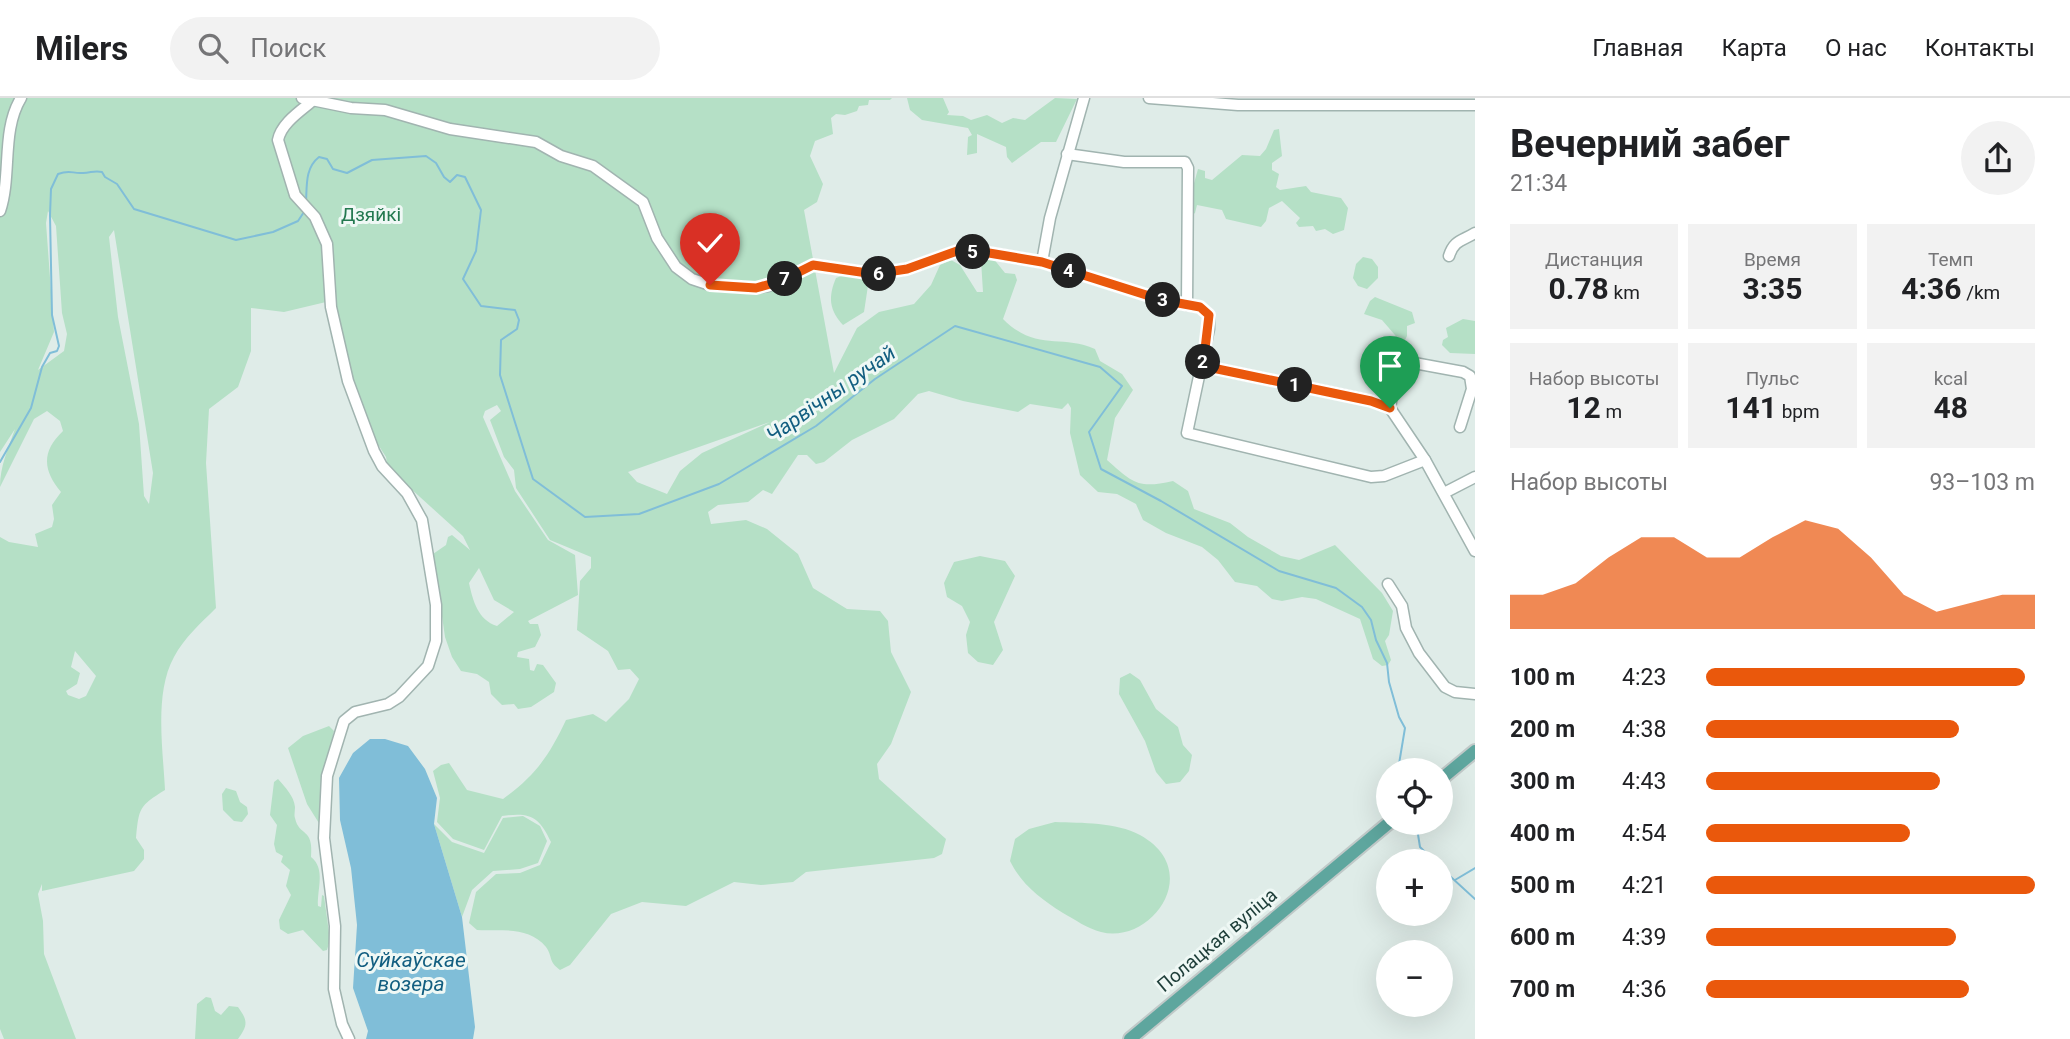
<!DOCTYPE html>
<html lang="ru">
<meta charset="utf-8">
<style>
:root{--surface:#fff;--page:#f2f2f2;--text:#202124;--muted:#757577;--line:#e0e0e0;--accent:#ea580c}
body{margin:0;font-family:Roboto,sans-serif;background:var(--page);color:var(--text);height:100vh;display:flex;flex-direction:column;font-size:26px;white-space:nowrap}
*{box-sizing:border-box;margin:0}
p{font-size:23px;color:var(--muted)}
.icon{flex:none;width:38px;height:38px;fill:none;stroke:currentColor;stroke-width:2;stroke-linecap:round;stroke-linejoin:round}
.map{position:relative;flex:1;overflow:hidden}
.sheet{display:flex;flex-direction:column;background:var(--surface);width:595px}
.sheet>*{flex:none}
.buttons{position:absolute;left:1376px;top:660px;display:grid;gap:14px}
.buttons a{display:grid;place-items:center;width:77px;height:77px;border-radius:50%;background:var(--surface);box-shadow:0 7px 28px #0002;font-size:35px}
.pin{position:absolute;display:grid;place-items:center;width:60px;height:60px;color:#fff;margin:-72px -30px;border-radius:50% 50% 50% 0;rotate:-45deg;box-shadow:0 0 7px #0007}
.pin .icon{rotate:45deg}
.km{position:absolute;width:35px;height:35px;margin:-18px;border-radius:50%;background:#222;color:#fff;font-size:19px;line-height:35px;text-align:center}
.round{display:grid;place-items:center;flex:none;width:74px;height:74px;border-radius:37px;background:var(--page)}
.headline{display:flex;align-items:center;justify-content:space-between;height:119px;padding:0 35px}
h1{font-size:38px;font-weight:700;line-height:52px}
.figures{display:grid;grid-template-columns:repeat(3,1fr);gap:10px;height:119px;padding:7px 35px}
.figures div{display:grid;align-content:center;border-radius:0px;background:var(--page);text-align:center}
.figures b{font-size:30px;font-weight:700}
.figures small{font-size:19px;font-weight:400}
.figures p{font-size:19px}
.chart{height:196px;padding:14px 35px}
.chart p{display:flex;justify-content:space-between}
.chart svg{width:100%;height:126px;margin-top:7px;fill:var(--accent);opacity:.7}
ul{padding:0 35px;list-style:none;font-size:23px}
li{display:grid;grid-template-columns:112px 84px 1fr;align-items:center;height:52px}
li i{height:18px;border-radius:9px;background:var(--accent)}
header{display:flex;align-items:center;gap:42px;box-sizing:border-box;height:98px;padding:0 35px;background:var(--surface);border-bottom:2px solid var(--line)}
header strong{font-size:33px}
nav{display:flex;gap:38px;margin-inline-start:auto;font-size:24px}
.search{width:490px;height:63px;background:var(--page);display:flex;align-items:center;gap:18px;box-sizing:border-box;padding:0 24px;border-radius:38px;color:var(--muted);font-size:26px}
main{display:flex;flex:1;min-height:0}
.map>svg:first-child{display:block}
</style>
<header>
<strong>Milers</strong>
<div class="search"><svg class="icon" aria-label="search" viewBox="0 0 24 24"><circle cx="10" cy="10" r="6"/><path d="M15 15l6 6"/></svg>Поиск</div>
<nav><a>Главная</a><a>Карта</a><a>О нас</a><a>Контакты</a></nav>
</header>
<main>
<div class="map">
<svg width="1475" height="941" viewBox="0 0 1475 941">
<rect width="100%" height="100%" fill="#dfece8"/>
<g fill="#b5e0c6" fill-rule="evenodd">
<path d="M0,0H892L890,2H869L868,7L859,8L857,13L845,17L836,16L831,20L833,36L815,43L810,58L823,86L817,104L804,112L834,275L857,230L879,214L914,206L931,187L940,167L951,162L960,167L977,194H983L981,162L982,160H993L1005,175L1015,176L1017,182L1003,221C1036,254 1060,236 1095,251L1100,263L1122,276L1133,292L1115,320L1107,362C1133,385 1138,391 1173,383L1188,393L1194,411L1230,425L1248,439L1281,458L1299,462L1335,447L1382,495L1393,513L1389,537L1385,543L1391,562L1388,567L1382,568L1373,561L1360,521L1316,501L1302,499L1282,503L1272,501L1257,488L1235,484L1218,462L1202,449L1166,435L1143,422L1136,406L1117,396L1098,394L1080,377L1070,335L1071,310L1068,305L1062,311L1030,306L1018,314L963,303L929,293L918,296L894,321L852,342L824,364L816,366L807,357H798L772,396L763,392L748,404L718,407L708,414L711,426L746,422L767,431L798,456L813,490L847,511L880,513L888,523L891,554L911,594L891,646L877,666L879,681L946,741L942,756L934,760L806,774L793,784L761,787L734,784L686,808L642,804L611,816L570,867L560,872C548,863 553,859 546,849C529,828 501,833 477,832L469,825L476,794L496,776L520,775L540,767L551,744C539,718 530,714 502,718L484,752L453,741L437,724L440,700L433,673L441,667L449,665L467,692L503,701C535,678 549,658 566,622L593,616L606,624L629,601L639,581L630,571L618,572L608,553L577,532L580,483L591,470V459L550,442L516,390L514,372L504,359L490,322L501,313L497,307L485,313L483,319L515,393L548,442L575,457L578,497L528,523L530,526H538L541,537L535,549L518,554L517,559L529,561L530,572L534,573L537,566L543,567L556,585L554,594L531,609L518,611L514,606L502,607L491,596L489,584L477,576L461,573L452,559L445,539L433,456L446,447L448,439L452,437L470,452L463,438L388,370L386,359L372,337L355,289L335,214L326,204L284,214L251,210V253L238,289L209,311L206,365L216,510C201,525 184,540 174,559C154,595 163,651 165,692C139,708 139,710 136,740L144,752V761L134,773L42,793V786L38,796L43,823L44,856L76,941H4L0,931V439L9,444L38,449L35,436L52,429L54,421L52,407L61,394C43,372 41,354 63,333L60,323L47,313L34,321L0,389C0,368 8,351 15,331L0,354ZM48,113L56,128L62,215L67,236L64,253L38,272L54,234L46,125ZM114,132L153,375L149,406L144,398L139,326L118,219L109,139ZM770,324L702,355L680,373L667,396L637,384L628,374ZM479,470L494,502L514,514L497,528C478,522 473,503 469,485ZM75,553L96,578L86,598L79,601L68,597L66,593L77,586L80,575L71,569Z"/>
<polygon points="907,0 943,0 949,14 947,17 963,18 971,22 987,17 1002,25 1013,20 1025,22 1055,0 1077,1 1056,44 1041,44 1012,65 1007,59 1006,49 977,36 977,55 967,57 968,39 972,37 968,30 922,22 910,12"/>
<polygon points="1279,31 1282,58 1272,65 1272,72 1279,76 1276,89 1280,92 1306,88 1311,94 1341,100 1348,110 1344,132 1333,136 1325,131 1316,133 1313,128 1299,129 1296,125 1300,120 1282,103 1269,110 1266,123 1261,129 1226,121 1222,112 1197,107 1195,115 1192,117 1191,96 1198,71 1205,73 1205,80 1212,82 1242,57 1260,58 1266,51 1274,32"/>
<polygon points="1363,159 1372,161 1378,169 1378,180 1367,191 1358,188 1353,180 1356,166"/>
<path d="M844,177H855L869,181L864,214L843,227C829,212 828,199 836,180Z"/>
<polygon points="1375,199 1412,214 1415,225 1407,228 1407,238 1404,244 1401,244 1382,222 1364,216 1370,203"/>
<polygon points="1463,221 1475,223 1475,256 1450,255 1442,247 1443,242 1448,239 1446,230"/>
<polygon points="980,458 1005,463 1015,478 994,524 1003,552 993,567 978,564 968,555 966,537 970,524 962,508 947,499 944,485 954,464"/>
<polygon points="1130,575 1140,582 1156,611 1178,629 1183,647 1192,657 1189,673 1180,684 1166,686 1156,674 1145,643 1119,596 1120,580"/>
<polygon points="329,628 334,633 324,678 322,730 307,706 288,650 303,638"/>
<path d="M278,681C285,689 294,698 295,709C295,712 294,718 295,720C299,739 314,729 311,759C326,771 317,791 318,808L321,809L322,797L324,798L330,842L327,852L323,853L303,832L288,836L280,831L279,822L291,797L286,788L290,772L281,764L283,758L276,754L274,746L277,727L270,717L274,684Z"/>
<polygon points="226,690 236,693 240,704 247,709 248,716 242,724 234,723 223,712 222,696"/>
<polygon points="523,718 540,728 547,743 538,765 520,771 493,773 472,792 462,819 434,726 452,744 484,755 503,720"/>
<path d="M1055,724C1082,725 1116,724 1140,737C1205,773 1151,847 1101,834C1088,831 1074,821 1063,815C1040,800 1022,787 1010,763L1015,741L1029,731Z"/>
<path d="M206,899L211,900L215,913L221,917L229,908L238,909C248,923 248,927 238,941H195L197,906Z"/>
</g>
<polygon fill="#80bed8" points="370,641 385,641 408,648 425,671 437,700 434,726 462,819 475,929 473,941 366,941 368,933 353,890 357,827 351,770 340,722 339,680 353,655"/>
<g fill="none" stroke-linecap="round" stroke-linejoin="round">
<g stroke="#80bed8" stroke-width="2">
<path d="M306,104C307,87 305,70 319,59L327,61L333,71L347,75L372,62L426,58L436,65L444,79L450,84L457,77L465,79L481,112L476,153L463,181L481,208L515,212L519,222L517,231L501,242L500,277L533,381L585,419L639,416L719,386L816,328L875,281L955,228L1100,269L1122,288L1089,334L1101,371L1161,403L1279,473L1336,490L1362,509L1371,522L1376,542L1387,565L1389,584L1399,619L1405,630L1398,672"/>
<path d="M0,364L31,310L42,269L50,255L57,253L59,248L52,217L50,117L51,91L58,76C71,71 72,76 83,75C91,75 94,72 102,74L105,79L117,86L134,111L236,142L273,134L298,123L304,114"/>
<polyline points="1416,724 1420,749 1434,763"/>
<polyline points="1440,769 1475,801"/>
<polyline points="1455,782 1475,770"/>
</g>
<g stroke="#a1b4b0" stroke-width="13">
<g id="minor">
<polyline points="302,0 351,10 385,12 450,31 536,44 561,58 593,68 643,104 657,140 676,169 692,181 710,187 756,190 768,188 813,167 874,176 907,171 957,153 983,154 1042,164 1162,202 1200,209 1209,217 1209,231 1187,335 1371,379 1384,378 1425,362"/>
<polyline points="1149,0 1238,7 1475,7"/>
<path d="M311,4C299,14 281,26 278,42L295,97L315,119L327,146L331,209L348,283L374,353L382,368L407,395L422,422L436,507V543L428,568L399,599L388,606L355,614L344,623L327,678L324,740L335,828L334,891L342,926L349,941"/>
<polyline points="1067,56 1124,64 1185,64 1188,70 1187,207"/>
<path d="M0,113C12,77 1,33 21,0"/>
<path d="M1449,158C1454,142 1462,143 1475,135"/>
<polyline points="1042,164 1050,120 1084,0"/>
<polyline points="1203,268 1372,303 1390,310 1425,362 1475,453"/>
<polyline points="1390,310 1398,262 1463,274 1470,278 1472,291 1460,329"/>
<polyline points="1444,395 1475,379"/>
<polyline points="1388,486 1402,508 1406,530 1419,555 1445,589 1455,594 1475,596"/>
</g>
</g>
<g stroke="#c0c9c8" stroke-width="16">
<g id="major">
<polyline points="1440,682 1475,653"/>
<polyline points="1130,941 1390,724"/>
</g>
</g>
<use href="#minor" stroke="#fff" stroke-width="10"/>
<use href="#major" stroke="#5ea69e" stroke-width="12"/>
</g>
<g fill="none" stroke-linecap="round" stroke-linejoin="round">
<g stroke="#fff" stroke-width="14">
<polyline id="route" points="710,187 756,190 781,183 813,167 874,176 907,171 957,153 983,154 1042,164 1162,202 1200,209 1209,217 1203,268 1371,303 1390,310"/>
</g>
<use href="#route" stroke="#ea580c" stroke-width="9"/>
</g>
<g text-anchor="middle" dominant-baseline="central" stroke-width="6" stroke-linejoin="round" paint-order="stroke">
<g font-size="19" fill="#247950" stroke="#eff8f5">
<text x="371" y="116">Дзяйкі</text>
</g>
<g font-size="19" fill="#1e3e39" stroke="#eff8f5">
<text transform="translate(1217 842) rotate(-40)">Полацкая вуліца</text>
</g>
<g font-size="21" font-style="italic" fill="#125e80" stroke="#eff8f5">
<text transform="translate(831 296) rotate(-35)">Чарвічны ручай</text>
<text x="411" y="862">Суйкаўскае<tspan x="411" dy="24">возера</tspan></text>
</g>
</g>
</svg>
<div class="buttons">
<a><svg class="icon" aria-label="locate" viewBox="0 0 24 24"><circle cx="12" cy="12" r="6"/><path d="M12 2v4M12 18v4M2 12h4M18 12h4"/></svg></a>
<a>+</a>
<a>−</a>
</div>
<div class="pin" style="left:1390px;top:310px;background:#1e9e55"><svg class="icon" aria-label="arrive" viewBox="0 0 24 24"><path d="M6 21V4h12l-3 4 3 4H6"/></svg></div>
<div class="pin" style="left:710px;top:187px;background:#d93025"><svg class="icon" aria-label="check" viewBox="0 0 24 24"><path d="M5 12l5 5 9-10"/></svg></div>
<b class="km" style="left:1295px;top:287px">1</b>
<b class="km" style="left:1203px;top:264px">2</b>
<b class="km" style="left:1163px;top:202px">3</b>
<b class="km" style="left:1069px;top:173px">4</b>
<b class="km" style="left:973px;top:154px">5</b>
<b class="km" style="left:879px;top:176px">6</b>
<b class="km" style="left:785px;top:181px">7</b>
</div>
<section class="sheet">
<div class="headline"><div><h1>Вечерний забег</h1><p>21:34</p></div><a class="round"><svg class="icon" aria-label="share" viewBox="0 0 24 24"><path d="M12 15V3M7 8l5-5 5 5M5 13v7h14v-7"/></svg></a></div>
<div class="figures">
<div><p>Дистанция</p><b>0.78<small> km</small></b></div>
<div><p>Время</p><b>3:35</b></div>
<div><p>Темп</p><b>4:36<small> /km</small></b></div>
</div>
<div class="figures">
<div><p>Набор высоты</p><b>12<small> m</small></b></div>
<div><p>Пульс</p><b>141<small> bpm</small></b></div>
<div><p>kcal</p><b>48</b></div>
</div>
<div class="chart"><p><span>Набор высоты</span>93–103 m</p>
<svg viewBox="0 0 160 44" preserveAspectRatio="none"><path d="M0 44V32L10 32L20 28L30 19L40 12L50 12L60 19L70 19L80 12L90 6L100 9L110 19L120 32L130 38L140 35L150 32L160 32V44z"/></svg>
</div>
<ul>
<li><b>100 m</b>4:23<i style="width:97%"></i></li>
<li><b>200 m</b>4:38<i style="width:77%"></i></li>
<li><b>300 m</b>4:43<i style="width:71%"></i></li>
<li><b>400 m</b>4:54<i style="width:62%"></i></li>
<li><b>500 m</b>4:21<i style="width:100%"></i></li>
<li><b>600 m</b>4:39<i style="width:76%"></i></li>
<li><b>700 m</b>4:36<i style="width:80%"></i></li>
</ul>
</section>
</main>
